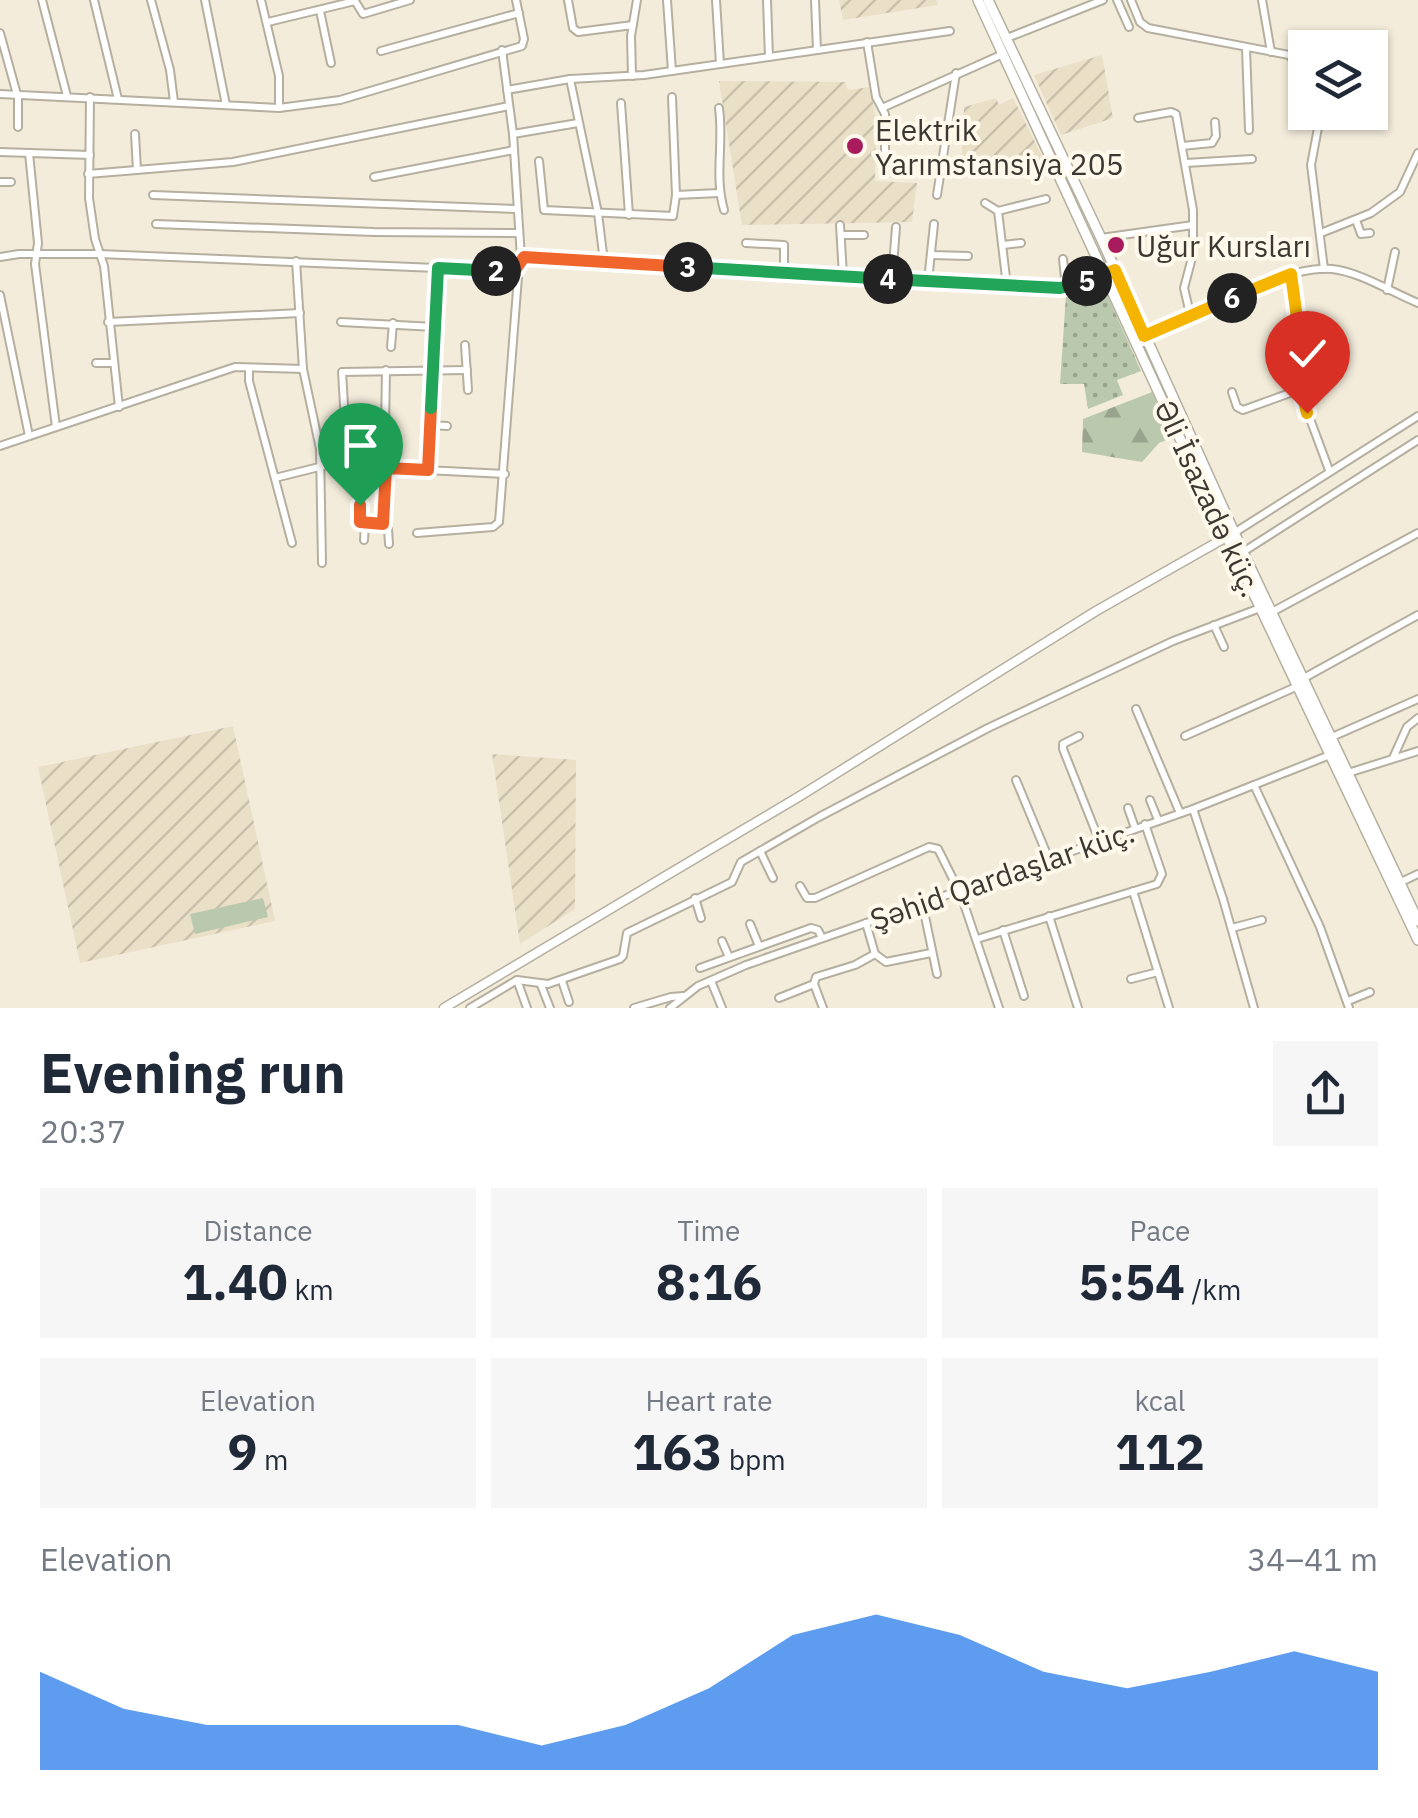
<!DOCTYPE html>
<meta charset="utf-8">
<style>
:root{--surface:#fff;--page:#f6f6f7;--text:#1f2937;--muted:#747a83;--accent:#1a73e8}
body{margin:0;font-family:"IBM Plex Sans",sans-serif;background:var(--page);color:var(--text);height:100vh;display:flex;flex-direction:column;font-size:38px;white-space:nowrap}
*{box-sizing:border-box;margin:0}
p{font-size:32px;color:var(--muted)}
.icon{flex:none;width:55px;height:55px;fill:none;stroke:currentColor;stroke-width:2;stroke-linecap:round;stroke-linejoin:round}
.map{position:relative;height:1008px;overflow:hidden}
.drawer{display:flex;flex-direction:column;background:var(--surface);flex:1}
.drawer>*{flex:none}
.fabs{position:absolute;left:1288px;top:30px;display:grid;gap:20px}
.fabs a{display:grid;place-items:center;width:100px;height:100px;border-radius:0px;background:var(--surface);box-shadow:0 2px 8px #0004;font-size:50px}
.pin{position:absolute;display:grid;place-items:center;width:85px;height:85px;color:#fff;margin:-102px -42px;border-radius:50% 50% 50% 0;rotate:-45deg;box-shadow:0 0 10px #0007}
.pin .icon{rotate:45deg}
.km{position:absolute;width:50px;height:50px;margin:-25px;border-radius:50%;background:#222;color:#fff;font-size:28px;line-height:50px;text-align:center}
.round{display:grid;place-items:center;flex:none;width:105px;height:105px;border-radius:0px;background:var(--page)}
.head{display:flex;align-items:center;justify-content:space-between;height:170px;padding:0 40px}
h1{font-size:55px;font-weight:800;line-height:75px}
.metrics{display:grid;grid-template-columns:repeat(3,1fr);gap:15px;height:170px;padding:10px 40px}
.metrics div{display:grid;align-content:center;border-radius:0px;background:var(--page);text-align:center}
.metrics b{font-size:50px;font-weight:800}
.metrics small{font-size:28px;font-weight:400}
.metrics p{font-size:28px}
.chart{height:280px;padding:20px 40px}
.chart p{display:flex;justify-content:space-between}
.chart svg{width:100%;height:180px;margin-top:10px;fill:var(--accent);opacity:.7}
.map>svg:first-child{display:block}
</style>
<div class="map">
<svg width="1418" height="1008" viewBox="0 0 1418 1008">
<defs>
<pattern id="industrial-furrows" width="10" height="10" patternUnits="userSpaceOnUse" patternTransform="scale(2.5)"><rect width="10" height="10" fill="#eae0c8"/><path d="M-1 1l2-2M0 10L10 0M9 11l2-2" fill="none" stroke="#cac1ac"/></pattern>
<pattern id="forest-firs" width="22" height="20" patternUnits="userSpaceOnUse" patternTransform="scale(2.5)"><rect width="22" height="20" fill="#bac9ae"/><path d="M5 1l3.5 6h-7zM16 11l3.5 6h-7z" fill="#98a48e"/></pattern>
<pattern id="park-dots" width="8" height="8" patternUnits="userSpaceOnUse" patternTransform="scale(2.5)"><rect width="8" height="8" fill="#bac9ae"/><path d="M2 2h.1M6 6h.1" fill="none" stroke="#98a48e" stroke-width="1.8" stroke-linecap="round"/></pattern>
</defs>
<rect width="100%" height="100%" fill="#f3ecdb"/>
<g fill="url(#industrial-furrows)">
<polygon points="839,0 936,0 938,5 843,20"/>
<polygon points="1102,55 1113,118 1061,135 1034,75"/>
<polygon points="719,81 845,82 848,90 870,87 876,119 875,181 917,183 912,222 742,225"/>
<polygon points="996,98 999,105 1013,98 1045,162 961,168 964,107"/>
<polygon points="233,726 275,921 80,963 38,767"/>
<polygon points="492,754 576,760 575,909 520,944"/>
</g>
<polygon fill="url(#forest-firs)" points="1152,392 1172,438 1159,443 1142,462 1082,452 1083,419"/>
<polygon fill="url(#park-dots)" points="1101,281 1141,371 1117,380 1123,395 1088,409 1084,384 1060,384 1066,295"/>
<polygon fill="#bac9ae" points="263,898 268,917 195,934 190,914"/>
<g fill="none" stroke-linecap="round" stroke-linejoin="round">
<g stroke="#b5af9f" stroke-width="10">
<g id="minor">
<polyline points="42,0 67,96"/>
<polyline points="94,0 118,99"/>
<polyline points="151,0 170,70 174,102"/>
<polyline points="205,0 226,105"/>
<polyline points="261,0 279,76 279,108"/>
<polyline points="568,0 573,28 578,32 633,25"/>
<polyline points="667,0 672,71"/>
<polyline points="716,0 720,64"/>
<polyline points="767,0 769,57"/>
<polyline points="815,0 817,50"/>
<polyline points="1117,0 1129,27"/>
<polyline points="1131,0 1140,22 1148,28 1289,55 1305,75"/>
<polyline points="1262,0 1271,52"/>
<polyline points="320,11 331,63"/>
<polyline points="268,22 355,1 363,14 410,0"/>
<polyline points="0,33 18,98 18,127"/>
<polyline points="1007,38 1103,0"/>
<polyline points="867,42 876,97 885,114 885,166"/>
<polyline points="1246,48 1249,130"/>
<polyline points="1315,48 1358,39"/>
<polyline points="502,50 513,134 521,258"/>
<polyline points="381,51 519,13"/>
<polyline points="632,76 631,36 637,0"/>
<polyline points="570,79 598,213 604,262"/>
<polyline points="507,90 570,79 644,75 950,31"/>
<polyline points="0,94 279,108 340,100 522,46 524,39 516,0"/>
<polyline points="90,97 89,198 95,239 104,266 119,407"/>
<polyline points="621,103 629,215"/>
<path d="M719,108C724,144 714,175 724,210"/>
<polyline points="882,108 1003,54"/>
<polyline points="1321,112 1311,165 1324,269"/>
<polyline points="1138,118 1171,112 1176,114 1193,210 1193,254 1184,288 1191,318"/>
<polyline points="135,134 137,170"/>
<polyline points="513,134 578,123"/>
<polyline points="1182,146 1212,143 1216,136 1215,122"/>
<polyline points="0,152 90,155"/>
<polyline points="29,153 38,243 35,264 56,427"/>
<polyline points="539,161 544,210 673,216 676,195 672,97"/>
<polyline points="1186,163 1252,159"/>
<polyline points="88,174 233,162 509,106"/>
<polyline points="374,177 514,150"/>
<polyline points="0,182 11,182"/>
<polyline points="153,195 517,209"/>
<polyline points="676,195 719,193"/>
<polyline points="937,195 956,73"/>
<polyline points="985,203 998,211"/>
<polyline points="1356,220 1361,234 1370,233"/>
<polyline points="156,224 374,232 517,233"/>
<polyline points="840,225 843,276"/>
<polyline points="1321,233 1371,213 1400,192 1418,153"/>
<polyline points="841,235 864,235"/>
<polyline points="1101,238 1193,225"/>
<polyline points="746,243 784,245 784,272"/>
<polyline points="1003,245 1021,243"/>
<polyline points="931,255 968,256"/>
<polyline points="0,257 19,254 99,254 511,271 515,270 521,258 529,257 1060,288 1107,273"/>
<polyline points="1063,259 1066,288"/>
<polyline points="296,261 303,369 320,449 322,563"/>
<polyline points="1291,274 1299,321 1303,400 1329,470"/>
<polyline points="892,279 896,227"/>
<polyline points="928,281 934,224"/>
<polyline points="1007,286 998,211 1046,199"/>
<polyline points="1387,290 1395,252"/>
<polyline points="0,295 29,436"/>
<polyline points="108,322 300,313"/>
<polyline points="341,322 435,327"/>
<path d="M1144,336C1194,318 1282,264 1332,269C1360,272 1391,292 1418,303"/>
<polyline points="1300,340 1328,338"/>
<polyline points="465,345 468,390"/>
<polyline points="391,347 393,323"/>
<polyline points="1300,362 1325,360"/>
<polyline points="96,363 112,363"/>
<polyline points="249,368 249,381 292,543"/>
<polyline points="1232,392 1237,407 1243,410 1301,389"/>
<polyline points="430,425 447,426"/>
<polyline points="385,428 386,370"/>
<polyline points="346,438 342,372 467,370"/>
<polyline points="0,446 235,367 303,369"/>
<polyline points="428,470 437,268"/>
<polyline points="275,478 327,465 505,474"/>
<polyline points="360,505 360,522 383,524 386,468"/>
<polyline points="383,524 388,529 389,544"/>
<polyline points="417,533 493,527 499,522 518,277 515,270"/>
<polyline points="1234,533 1418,416"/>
<polyline points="364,540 365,524"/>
<polyline points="1243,552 1418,440"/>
<polyline points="1272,612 1418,533"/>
<polyline points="1214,625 1224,647"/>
<polyline points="1304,678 1418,615"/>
<polyline points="1136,709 1180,813"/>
<polyline points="1079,736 1063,744 1063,749 1099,840"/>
<polyline points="1185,736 1298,686"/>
<polyline points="1332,737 1418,699"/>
<polyline points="1393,758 1407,727 1418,718"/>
<polyline points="1348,773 1418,751"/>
<polyline points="1016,780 1048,857"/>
<polyline points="1254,785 1320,927 1349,1008"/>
<polyline points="1150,800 1158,820"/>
<polyline points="1128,808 1135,828"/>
<polyline points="1193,809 1223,899 1254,1008"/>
<polyline points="760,851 773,878"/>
<polyline points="1399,883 1418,874"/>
<polyline points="800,886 807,898 815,898 929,847 938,849 961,895 999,1008"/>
<polyline points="1133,891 1169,1008"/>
<polyline points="695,898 701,918"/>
<polyline points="922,902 937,974"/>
<polyline points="1049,916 1078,1008"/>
<polyline points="750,924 759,946"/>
<polyline points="1232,928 1262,920"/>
<polyline points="1003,930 1024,996"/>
<polyline points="977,939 1157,884 1162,874 1145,824"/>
<polyline points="722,941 729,957"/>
<polyline points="875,954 886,962 931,953"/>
<polyline points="700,968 811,928 818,930 822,938"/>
<polyline points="1131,979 1158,972"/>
<polyline points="517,980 527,1008"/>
<polyline points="562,981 569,1002"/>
<polyline points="711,981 722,1008"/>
<polyline points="814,984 823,1008"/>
<polyline points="541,985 550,1008"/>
<polyline points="779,998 814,984 816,977 855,965 875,954 866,923"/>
<polyline points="1348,1001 1370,992"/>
<polyline points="470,1008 517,980 548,984 620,959 623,956 627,933 732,882 741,862 819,817 988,728 1173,641 1260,608"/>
<polyline points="634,1008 671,997 683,996"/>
<polyline points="670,1008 698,986 746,965 1193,809 1330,755"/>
</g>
</g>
<g stroke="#b5af9f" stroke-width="11">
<polyline id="tertiary" points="444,1008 800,796 1096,611 1230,535"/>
</g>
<g stroke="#b5af9f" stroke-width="12">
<g id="secondary">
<polyline points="978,0 1175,428 1418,940"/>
<polyline points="988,0 1101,238 1243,552 1418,921"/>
</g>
</g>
<use href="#minor" stroke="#fff" stroke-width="6"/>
<use href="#tertiary" stroke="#fff" stroke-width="8"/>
<use href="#secondary" stroke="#fff" stroke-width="9"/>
</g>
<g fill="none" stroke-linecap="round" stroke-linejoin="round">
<g stroke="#fff" stroke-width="20">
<polyline id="split-1" points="360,505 360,522 383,524 386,468 428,470 431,408"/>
</g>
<g stroke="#fff" stroke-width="20">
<polyline id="split-2" points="431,408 438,268 496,271"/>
</g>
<g stroke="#fff" stroke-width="20">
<polyline id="split-3" points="496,271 515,270 524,257 688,267"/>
</g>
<g stroke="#fff" stroke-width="20">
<polyline id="split-4" points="688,267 888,279"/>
</g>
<g stroke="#fff" stroke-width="20">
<polyline id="split-5" points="888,279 1060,288 1087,281"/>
</g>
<g stroke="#fff" stroke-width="20">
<polyline id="split-6" points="1087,281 1115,270 1144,336 1232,298"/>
</g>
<g stroke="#fff" stroke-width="20">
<polyline id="split-7" points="1232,298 1291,274 1300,340 1301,389 1307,413"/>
</g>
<use href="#split-1" stroke="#f0652b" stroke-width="12"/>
<use href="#split-2" stroke="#22a559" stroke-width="12"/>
<use href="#split-3" stroke="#f0652b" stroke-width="12"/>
<use href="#split-4" stroke="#22a559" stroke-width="12"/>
<use href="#split-5" stroke="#22a559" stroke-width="12"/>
<use href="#split-6" stroke="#f5b400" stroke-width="12"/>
<use href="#split-7" stroke="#f5b400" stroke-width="12"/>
</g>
<g fill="#a81b5c" stroke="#fff9ec" stroke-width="4">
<circle cx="855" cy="146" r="10"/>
<circle cx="1116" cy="245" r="10"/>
</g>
<g text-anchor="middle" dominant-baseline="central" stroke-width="8" stroke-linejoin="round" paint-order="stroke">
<g font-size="30" fill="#3b3832" stroke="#fff9ec" text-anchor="start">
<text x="875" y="129">Elektrik<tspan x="875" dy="34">Yarımstansiya 205</tspan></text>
<text x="1136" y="245">Uğur Kursları</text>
</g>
<g font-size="30" fill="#3b3832" stroke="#fff9ec">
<text transform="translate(1209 498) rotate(65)">Əli İsazadə küç.</text>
<text transform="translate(1002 875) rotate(-19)">Şəhid Qardaşlar küç.</text>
</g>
</g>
</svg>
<div class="fabs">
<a><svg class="icon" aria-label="layers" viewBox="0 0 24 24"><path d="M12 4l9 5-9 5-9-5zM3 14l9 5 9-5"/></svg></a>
</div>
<div class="pin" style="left:360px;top:505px;background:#1e9e55"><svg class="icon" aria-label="arrive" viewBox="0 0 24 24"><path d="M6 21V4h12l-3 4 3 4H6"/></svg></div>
<div class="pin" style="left:1307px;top:413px;background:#d93025"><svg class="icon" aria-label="check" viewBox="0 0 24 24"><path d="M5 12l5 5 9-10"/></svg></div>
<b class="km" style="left:496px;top:271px">2</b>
<b class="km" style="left:688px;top:267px">3</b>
<b class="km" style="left:888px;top:279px">4</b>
<b class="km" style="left:1087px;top:281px">5</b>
<b class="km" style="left:1232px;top:298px">6</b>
</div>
<section class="drawer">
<div class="head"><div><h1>Evening run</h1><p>20:37</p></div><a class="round"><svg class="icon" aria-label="share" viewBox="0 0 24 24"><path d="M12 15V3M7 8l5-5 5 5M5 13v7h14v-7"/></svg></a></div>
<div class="metrics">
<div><p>Distance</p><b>1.40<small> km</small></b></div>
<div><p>Time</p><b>8:16</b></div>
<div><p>Pace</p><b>5:54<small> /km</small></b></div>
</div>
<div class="metrics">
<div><p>Elevation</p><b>9<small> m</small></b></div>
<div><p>Heart rate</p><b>163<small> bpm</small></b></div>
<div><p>kcal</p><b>112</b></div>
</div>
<div class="chart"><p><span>Elevation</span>34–41 m</p>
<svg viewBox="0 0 160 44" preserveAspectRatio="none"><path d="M0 44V20L10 29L20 33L30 33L40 33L50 33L60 38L70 33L80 24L90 11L100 6L110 11L120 20L130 24L140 20L150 15L160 20V44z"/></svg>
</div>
</section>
